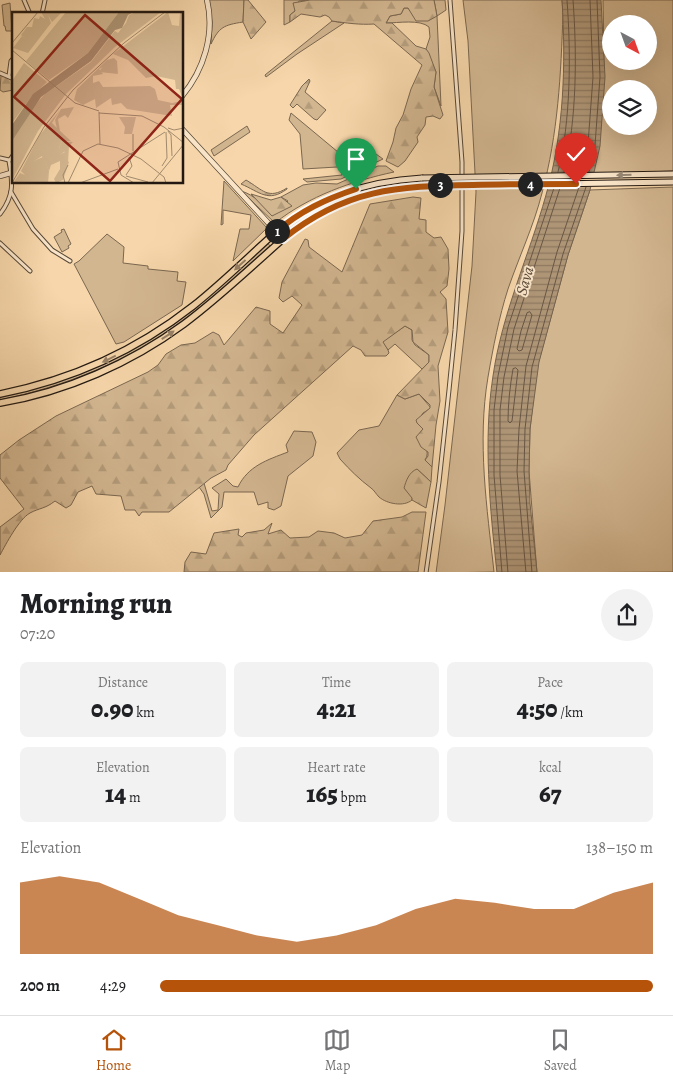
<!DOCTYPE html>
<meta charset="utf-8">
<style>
:root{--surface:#fff;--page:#f2f2f2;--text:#202124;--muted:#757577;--line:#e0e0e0;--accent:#b45309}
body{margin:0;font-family:Alegreya,serif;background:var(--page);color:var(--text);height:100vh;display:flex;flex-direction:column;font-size:19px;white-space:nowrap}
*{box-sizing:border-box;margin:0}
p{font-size:16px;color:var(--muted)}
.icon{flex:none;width:28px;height:28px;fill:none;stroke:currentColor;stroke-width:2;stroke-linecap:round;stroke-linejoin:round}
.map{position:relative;height:572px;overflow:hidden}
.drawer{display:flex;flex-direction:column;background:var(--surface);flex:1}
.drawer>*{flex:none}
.needle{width:32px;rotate:139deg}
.controls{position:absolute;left:602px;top:15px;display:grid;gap:10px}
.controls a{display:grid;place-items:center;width:55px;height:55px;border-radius:50%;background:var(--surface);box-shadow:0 5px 20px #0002;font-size:25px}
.pin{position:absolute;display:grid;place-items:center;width:42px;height:42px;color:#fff;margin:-51px -21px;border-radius:50% 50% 50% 0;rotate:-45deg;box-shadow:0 0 5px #0007}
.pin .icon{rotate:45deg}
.km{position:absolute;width:25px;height:25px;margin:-12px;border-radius:50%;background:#222;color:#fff;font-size:14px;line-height:25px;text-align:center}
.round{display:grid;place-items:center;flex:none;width:52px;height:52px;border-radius:26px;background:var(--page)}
.headline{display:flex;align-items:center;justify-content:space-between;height:85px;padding:0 20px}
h1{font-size:28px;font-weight:800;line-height:38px}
.metrics{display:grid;grid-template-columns:repeat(3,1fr);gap:8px;height:85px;padding:5px 20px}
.metrics div{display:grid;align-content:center;border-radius:8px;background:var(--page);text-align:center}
.metrics b{font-size:25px;font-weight:800}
.metrics small{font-size:14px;font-weight:400}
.metrics p{font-size:14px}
.chart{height:140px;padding:10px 20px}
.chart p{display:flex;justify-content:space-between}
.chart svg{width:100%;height:90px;margin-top:5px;fill:var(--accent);opacity:.7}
ul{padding:0 20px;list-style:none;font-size:16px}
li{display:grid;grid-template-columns:80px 60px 1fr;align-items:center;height:38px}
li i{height:12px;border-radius:6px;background:var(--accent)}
.tab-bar{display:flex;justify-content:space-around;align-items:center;height:70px;border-top:1px solid var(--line);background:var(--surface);font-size:14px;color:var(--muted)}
.tab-bar a{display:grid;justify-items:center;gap:2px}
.tab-bar .on{color:var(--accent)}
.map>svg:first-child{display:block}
</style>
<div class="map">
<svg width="673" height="573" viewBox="0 0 673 573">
<defs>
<pattern id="forest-firs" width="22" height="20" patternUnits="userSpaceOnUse" patternTransform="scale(1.25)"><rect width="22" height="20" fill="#d2b690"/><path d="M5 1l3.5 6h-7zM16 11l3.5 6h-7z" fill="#b49c7b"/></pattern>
<pattern id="water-rules" width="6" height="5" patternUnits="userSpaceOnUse" patternTransform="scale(1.25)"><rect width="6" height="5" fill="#ae9576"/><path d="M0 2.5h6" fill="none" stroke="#8d795f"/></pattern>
</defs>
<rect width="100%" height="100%" fill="#f6d6aa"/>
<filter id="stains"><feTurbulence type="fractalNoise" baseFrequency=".004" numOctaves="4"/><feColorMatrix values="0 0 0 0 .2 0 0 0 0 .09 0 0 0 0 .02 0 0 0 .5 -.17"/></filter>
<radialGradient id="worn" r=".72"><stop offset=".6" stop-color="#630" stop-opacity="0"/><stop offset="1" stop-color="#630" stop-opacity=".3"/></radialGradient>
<g fill="#d2b690" stroke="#7a6750" fill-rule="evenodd">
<path d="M209,0H244L243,22C224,25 219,27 211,44L212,22Z"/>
<polygon points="284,0 310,0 299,1 295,11 290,15 290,22 284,25"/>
<path d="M434,0H445L446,10L437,16L441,106L434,87L436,72L426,49L430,37L429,27C420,19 398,23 386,23L390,16L401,14L404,8H408L414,15L437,16Z"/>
<path d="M463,0H562L563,13C561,74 558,134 542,193C534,225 519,257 508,289C499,317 493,348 488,377C477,442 487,508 494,572L436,573L445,505L472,266L476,192L468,41Z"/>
<path d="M603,0H673V171L593,174C606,116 604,59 603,0ZM611,24H649V61H611ZM611,89H649V126H611Z"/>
<polygon points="10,3 12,31 6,31 5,26 4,26 2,5"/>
<polygon points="332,21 344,23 297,54 266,77 265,75"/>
<polygon points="291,113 356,167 362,164 364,165 376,154 383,159 341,179 307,182 303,179 342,175 340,169 337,167 303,169 300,134 289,120"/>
<polygon points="247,126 250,132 214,156 211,150"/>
<path d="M378,166H386L394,172C352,181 309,196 275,223L241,191C255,195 263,205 272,216L288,201L281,197L303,185L316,183L337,184Z"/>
<path d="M426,180V184C376,187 333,199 293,229L290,225C298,219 307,212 316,207C349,188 389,183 426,180Z"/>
<polygon points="224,181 267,228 233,261 240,229 249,229 251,215 223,210 223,224 221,225"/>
<polygon points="673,187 673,572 537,573 529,471 530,429 537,368 568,255 590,190"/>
<polygon points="64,229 71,244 68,246 69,248 62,252 54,237 62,232 61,230"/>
<polygon points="107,234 124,247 123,263 148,266 148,269 178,272 177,281 186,282 182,305 124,342 116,344 74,264 79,261"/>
<path d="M267,242L270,246C241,271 214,298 183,320C129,361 66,386 0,400V397L54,383L158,333Z"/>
<polygon points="405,326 412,330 412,340 415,345 429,355 429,362 422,369 395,344 388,350 382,342"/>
<path d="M419,394L431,408L423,413L417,423L423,429L420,433C423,442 431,452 425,460L432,467L431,482L417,469L412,500C404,507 387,504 379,497C376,494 374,490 371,488C359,479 350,470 340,459L337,453L359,430L379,426L397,395L405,399Z"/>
<path d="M294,431L312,432L316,442L313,456L288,476L281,506L274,510L268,508V502L258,505L254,492H224L222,507L211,518L204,494L199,487L204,483L212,511L218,510L219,494L212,488L226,479L233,486L238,487C248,466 267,460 288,452L286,445Z"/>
</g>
<g fill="url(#forest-firs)" stroke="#7a6750">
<polygon points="244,0 248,0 266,22 251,39 243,22"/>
<path d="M310,0H434L437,16L428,21H416L408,8H404L401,14L390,16L386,23H392L416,46L426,49L429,53L436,72L434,87L443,115L440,119L433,116L426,117L425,125L417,137L418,142L405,161L398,167L386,161L393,142L396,128L403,115L411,89L422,65L374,24C360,25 346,23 332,21L329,17L325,15L320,17L301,14L290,22V15L295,11L293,3Z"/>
<polygon points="1,75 14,81 13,90 3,92 0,90"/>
<polygon points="309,79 310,81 305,92 326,110 317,120 314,119 297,104 293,108 290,105 302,86"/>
<path d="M246,180C263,190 268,200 287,188V189C268,203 260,192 241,184Z"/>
<polygon points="251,194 271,200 281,197 292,206 272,216"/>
<path d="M413,197L421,198L419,219L426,220V232L434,238L441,237L448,249L449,269L447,286L440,292L446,299L448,332L438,366L440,401L436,425L432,467L425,460L428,456V452L421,447L416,437L423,429L417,423L416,420L430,408V405L419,394L405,399L397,395L429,362V355L413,342L412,330L405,326L383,342L388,350L389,353L386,356H365L361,350L353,346L254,435L228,465L226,470L211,478L169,512H142L139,516L135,510H125L121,496L96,494L92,486L78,492L71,505L66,508L55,501C45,509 39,508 30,513C19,519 6,544 0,555V527L24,509L0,478V455L19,440L56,416L148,372L158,365L166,354L181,345L195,343L213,332L219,335L224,345L256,307L270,311V324L283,333L302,305L292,296L283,302L279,298L282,282L305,239L308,240L309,247L342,272L370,204Z"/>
<path d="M417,469L431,482L426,508L412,500V498L404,488C406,481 409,472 417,469Z"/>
<polygon points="412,512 426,512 418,572 184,572 185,562 191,552 206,554 214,533 239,529 238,535 242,537 246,533 264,530 272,523 268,534 281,530 290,538 309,537 318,531 334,533 345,538 362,535 373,521 402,517"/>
</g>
<path fill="url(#water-rules)" stroke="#76634e" d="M562,0H601L605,77L600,146L590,190L568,255L539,362L530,429L529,471L530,503L537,572L497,573C490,508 483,441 493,376C502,313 529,256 546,195C564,132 566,65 562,0Z"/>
<polygon fill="#f6d6aa" points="596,172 593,187 546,188 550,173"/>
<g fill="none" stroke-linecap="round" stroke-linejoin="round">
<g stroke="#685644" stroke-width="1">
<path d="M558,172C571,121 571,53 567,0"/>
<path d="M564,172C577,120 577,53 573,0"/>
<polyline points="582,172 588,144 593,77 590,0"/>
<polyline points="589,172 595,145 600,77 597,0"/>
<polygon points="530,312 532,315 522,350 519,351 517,349 521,331 527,313"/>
<path d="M516,368L518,370L512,421L510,423L508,421C508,404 510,386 513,369Z"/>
<polyline points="502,573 494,475 494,410 498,376 508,327 554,188"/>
<polyline points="508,573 500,475 500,410 504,377 514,329 560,188"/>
<polyline points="526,573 517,471 519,429 526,366 557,252 579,187"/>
<polyline points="532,573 524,471 525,429 532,367 563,254 586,187"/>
</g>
<g stroke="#574837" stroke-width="5">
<g id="minor">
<polyline points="24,0 30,14"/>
<polyline points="42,14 45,0"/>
<polyline points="0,73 14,79"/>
<polyline points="9,76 11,61 14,58"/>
<polyline points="0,158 9,160"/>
<polyline points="11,192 33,229 52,250 70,261"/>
<path d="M0,214C14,196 13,183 9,161L14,154"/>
<polyline points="0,243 30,271"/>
<polyline points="426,573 439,482 449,390 455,330 462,231 462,162 450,0"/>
</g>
</g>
<g stroke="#574837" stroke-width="6">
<g id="tertiary">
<path d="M182,96C204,70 215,34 207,0"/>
<polyline points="182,129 283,239"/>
<polyline points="0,176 14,172"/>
</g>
</g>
<g stroke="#221811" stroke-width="7">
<g id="secondary">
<path d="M276,232C317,197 369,181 422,178"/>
<path d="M283,239C326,204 368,190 423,186"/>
</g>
</g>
<g stroke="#221811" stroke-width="8">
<g id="trunk">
<path d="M0,394C71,380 137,350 193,306C222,283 249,256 276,232"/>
<path d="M0,403C66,392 131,363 184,324C219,298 250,268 283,239"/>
</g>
</g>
<use href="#minor" stroke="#f9e4c8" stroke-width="3"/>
<use href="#tertiary" stroke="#f9e4c8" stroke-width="4.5"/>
<use href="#secondary" stroke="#f9e4c8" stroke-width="5"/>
<use href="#trunk" stroke="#f6d6aa" stroke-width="5.5"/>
<g stroke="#221811" stroke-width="7" stroke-linecap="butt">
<g id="secondary-bridge">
<polyline points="422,178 673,174"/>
<polyline points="423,186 673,182"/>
</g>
</g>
<use href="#secondary-bridge" stroke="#f9e4c8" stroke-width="5"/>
</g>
<defs><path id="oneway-solid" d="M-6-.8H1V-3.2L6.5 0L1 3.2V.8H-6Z" transform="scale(1.25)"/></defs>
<use fill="#988876" href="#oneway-solid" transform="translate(624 175) rotate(179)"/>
<g fill="#978065">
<use href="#oneway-solid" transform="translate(240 265) rotate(138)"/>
<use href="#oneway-solid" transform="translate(168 335) rotate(-33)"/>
<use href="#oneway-solid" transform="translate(109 359) rotate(154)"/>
</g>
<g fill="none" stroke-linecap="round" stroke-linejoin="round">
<g stroke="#fff" stroke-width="10">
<path id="route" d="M356,189C326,199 300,211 276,232L283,239C345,189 397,186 473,185C508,184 542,184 576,184"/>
</g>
<use href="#route" stroke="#b45309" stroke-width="6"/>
</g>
<g text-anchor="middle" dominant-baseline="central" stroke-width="4" stroke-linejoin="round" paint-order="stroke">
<g font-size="16" font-style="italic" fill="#5a4a39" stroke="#f9e4c8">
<text transform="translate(525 281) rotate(-74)">Sava</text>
</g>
</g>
<g transform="translate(12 12)">
<rect width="171" height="171" fill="#f6d6aa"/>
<path d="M54,0H107L76,41L37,68L14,49ZM124,0H149L103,35L54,82L26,119L0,168V129L14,103L33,82L79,50L103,19L106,21L114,11L117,3ZM102,46L105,49L106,62L87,60L95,48ZM12,51L35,70L19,85L0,111V69ZM48,98L40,111L46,117H41V114L19,150L31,145L37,159L36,171H1L8,161L13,163L9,159L27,124ZM107,105H124L120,122H112L113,115ZM50,129L61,130L57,134L56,150L47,143L53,140L47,136Z" fill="#d2b690"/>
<path d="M29,0H50L40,10L36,3L39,11L16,41L1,36L10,24L14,27L9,23L15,15H20L22,6L27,7L28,4L33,7ZM156,0L160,13L167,14L168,0H171L170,84L167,77H164L163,68L144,64L134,66L116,48L101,42ZM95,48L93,54L87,57L91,62L81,64V71L87,69L91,75L138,74L143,77L146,88L160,91L170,89L171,86L172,93H158L160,104L115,97L109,91L100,93L99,86L84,96L83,87L71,93L62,88L65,77ZM62,95L56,106L53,103L46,107L48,119L59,129H50L47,136L53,139L48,143L57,150L51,168L44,171L42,167L48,157V149L39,153L37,159L30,144L19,151V146L38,112L45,117L43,108L49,97Z" fill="#d2b690"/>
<path d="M107,0H122L116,3L110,16L103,18L79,49L29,85L0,129V113L21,82L76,41Z" fill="#ae9576"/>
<path fill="none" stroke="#a18a6d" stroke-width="1" d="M0,31L26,0M0,38L63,91L87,99M87,100L88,132M87,101L130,104L152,115L172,131M156,116L162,118L172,116M156,119L159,123L160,144M121,139V122M150,154L155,146L154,120M114,163L120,154L117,145M114,164L136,170M0,171L32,115L61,78L112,31L153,0M53,171L51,163L56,153M56,171L71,139L86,132L106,136L129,147L152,165L154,171M68,171L106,157M122,171L109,163L106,150L153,120M140,171L172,132"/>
<path fill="#8f2418" fill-opacity="0.15" stroke="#8f2418" stroke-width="2.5" d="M73,3L170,87L98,169L2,85Z"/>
<rect width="171" height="171" fill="none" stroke="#221811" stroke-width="2.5"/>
</g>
<rect width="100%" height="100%" filter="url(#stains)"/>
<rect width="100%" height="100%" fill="url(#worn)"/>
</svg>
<div class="controls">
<a><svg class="needle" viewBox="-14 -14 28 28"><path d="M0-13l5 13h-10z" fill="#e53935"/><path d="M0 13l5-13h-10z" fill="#757577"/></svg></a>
<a><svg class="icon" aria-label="layers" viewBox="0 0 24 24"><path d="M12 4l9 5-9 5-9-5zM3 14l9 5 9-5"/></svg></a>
</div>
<div class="pin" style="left:356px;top:189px;background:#1e9e55"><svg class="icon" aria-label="arrive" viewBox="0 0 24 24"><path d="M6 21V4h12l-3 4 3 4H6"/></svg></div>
<div class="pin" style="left:576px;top:184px;background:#d93025"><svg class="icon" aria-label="check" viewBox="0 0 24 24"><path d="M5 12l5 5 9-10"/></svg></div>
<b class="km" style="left:277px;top:231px">1</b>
<b class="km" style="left:440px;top:185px">3</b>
<b class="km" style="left:530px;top:184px">4</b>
</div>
<section class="drawer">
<div class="headline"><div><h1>Morning run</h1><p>07:20</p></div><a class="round"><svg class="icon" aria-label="share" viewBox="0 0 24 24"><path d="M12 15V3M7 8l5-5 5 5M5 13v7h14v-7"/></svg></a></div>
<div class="metrics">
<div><p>Distance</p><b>0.90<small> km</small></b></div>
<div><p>Time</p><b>4:21</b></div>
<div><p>Pace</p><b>4:50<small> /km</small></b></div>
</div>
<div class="metrics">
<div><p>Elevation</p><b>14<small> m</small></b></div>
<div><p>Heart rate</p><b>165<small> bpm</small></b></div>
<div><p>kcal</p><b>67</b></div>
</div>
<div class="chart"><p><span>Elevation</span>138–150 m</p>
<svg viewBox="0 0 160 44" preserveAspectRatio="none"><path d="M0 44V9L10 6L20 9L30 17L40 25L50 30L60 35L70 38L80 35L90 30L100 22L110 17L120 19L130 22L140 22L150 14L160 9V44z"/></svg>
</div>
<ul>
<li><b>200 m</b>4:29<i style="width:100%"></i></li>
</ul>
</section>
<nav class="tab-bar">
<a class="on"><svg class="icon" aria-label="home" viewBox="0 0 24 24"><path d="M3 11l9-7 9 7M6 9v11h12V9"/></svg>Home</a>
<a><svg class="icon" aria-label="map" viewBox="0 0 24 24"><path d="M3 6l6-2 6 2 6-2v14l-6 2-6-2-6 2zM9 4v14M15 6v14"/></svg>Map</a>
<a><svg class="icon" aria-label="saved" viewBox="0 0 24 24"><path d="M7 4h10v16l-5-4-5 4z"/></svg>Saved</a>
</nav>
